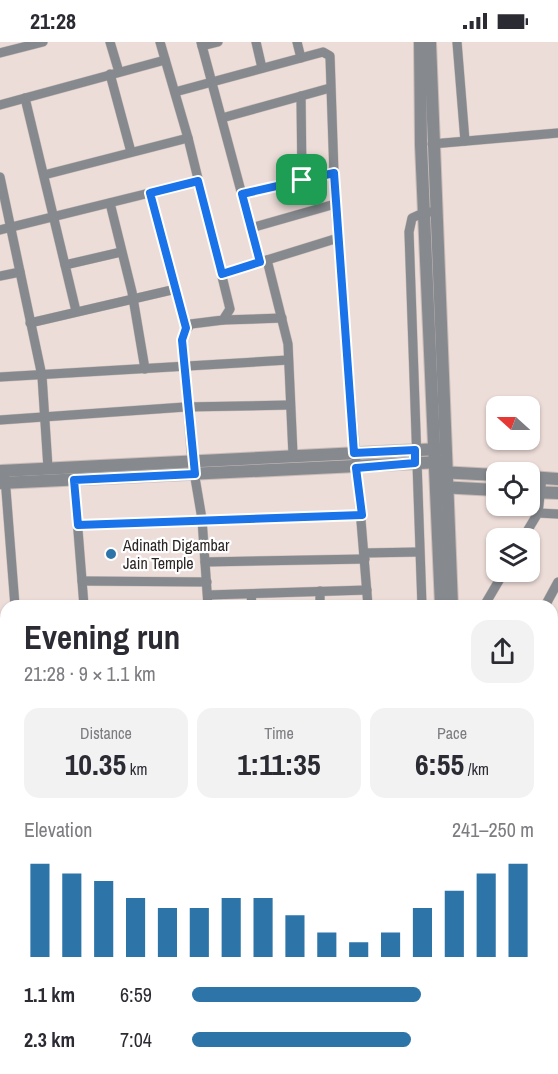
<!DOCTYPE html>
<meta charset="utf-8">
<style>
:root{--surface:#fff;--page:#f2f2f3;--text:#2b2b33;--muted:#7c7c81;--accent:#2d75a9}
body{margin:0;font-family:"Archivo Narrow",sans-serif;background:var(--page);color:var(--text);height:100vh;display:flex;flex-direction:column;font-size:22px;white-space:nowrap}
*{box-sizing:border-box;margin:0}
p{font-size:20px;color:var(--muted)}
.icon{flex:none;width:33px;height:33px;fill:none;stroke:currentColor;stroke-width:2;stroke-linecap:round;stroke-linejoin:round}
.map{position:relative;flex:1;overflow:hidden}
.panel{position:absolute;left:0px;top:558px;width:558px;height:474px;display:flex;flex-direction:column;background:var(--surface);border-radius:18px 18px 0 0;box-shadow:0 2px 4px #0004}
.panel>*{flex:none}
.needle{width:39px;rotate:291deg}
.tools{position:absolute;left:486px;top:354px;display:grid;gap:12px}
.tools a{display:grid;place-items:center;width:54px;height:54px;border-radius:12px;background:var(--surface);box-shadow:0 2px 4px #0004;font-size:30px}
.pin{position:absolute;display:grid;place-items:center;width:51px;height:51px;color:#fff;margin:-26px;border-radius:12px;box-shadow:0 3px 9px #0006}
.round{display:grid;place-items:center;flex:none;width:63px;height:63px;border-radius:18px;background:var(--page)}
.headline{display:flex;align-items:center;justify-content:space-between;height:102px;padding:0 24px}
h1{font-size:33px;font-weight:700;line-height:45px}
.metrics{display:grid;grid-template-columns:repeat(3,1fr);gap:9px;height:102px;padding:6px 24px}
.metrics div{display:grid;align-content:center;border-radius:15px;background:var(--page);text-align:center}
.metrics b{font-size:30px;font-weight:700}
.metrics small{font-size:16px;font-weight:400}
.metrics p{font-size:16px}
.chart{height:168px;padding:12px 24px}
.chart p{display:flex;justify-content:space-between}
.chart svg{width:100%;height:108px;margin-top:6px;stroke:var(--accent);stroke-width:6}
ul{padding:0 24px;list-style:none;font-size:20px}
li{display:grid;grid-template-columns:96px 72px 1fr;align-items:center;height:45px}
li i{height:15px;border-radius:8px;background:var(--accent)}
.status{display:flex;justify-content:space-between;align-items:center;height:42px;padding:0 30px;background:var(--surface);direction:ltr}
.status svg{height:16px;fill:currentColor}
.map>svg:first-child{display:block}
</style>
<div class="status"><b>21:28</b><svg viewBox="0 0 49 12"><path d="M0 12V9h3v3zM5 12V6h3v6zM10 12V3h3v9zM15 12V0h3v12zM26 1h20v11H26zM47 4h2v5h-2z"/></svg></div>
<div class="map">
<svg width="558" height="1032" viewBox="0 0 558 1032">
<rect width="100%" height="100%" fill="#edddd9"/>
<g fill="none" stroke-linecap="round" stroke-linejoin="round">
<g stroke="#cabcb8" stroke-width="10">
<g id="minor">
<polyline points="110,0 119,30"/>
<polyline points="160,0 188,96 230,267 223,278 191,282 183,292 182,298 192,418 202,477 208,564"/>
<polyline points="201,0 260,220"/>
<polyline points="256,0 262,26"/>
<polyline points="297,0 301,16"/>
<polyline points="457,0 465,99"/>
<polyline points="202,4 218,0"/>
<polyline points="0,11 43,0"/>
<polyline points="110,32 131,110"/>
<polyline points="175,50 323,10 330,14 335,162 368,564"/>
<polyline points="301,54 302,138"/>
<polyline points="25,56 76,269"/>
<polyline points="0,63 165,18"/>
<polyline points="222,76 330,46"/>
<polyline points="432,102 558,91"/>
<polyline points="44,133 188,96"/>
<polyline points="0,135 42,334 48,426"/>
<polyline points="150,151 186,286"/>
<polyline points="242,152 334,131"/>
<polyline points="110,161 132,250 145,327"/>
<polyline points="251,186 335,162"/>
<polyline points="0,188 198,139"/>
<polyline points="267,218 288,302 293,413"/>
<polyline points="65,223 121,210"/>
<polyline points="222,232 338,196"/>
<polyline points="0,234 20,230"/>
<polyline points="223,278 282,276"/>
<polyline points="30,281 176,247"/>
<polyline points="0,335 288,318"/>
<polyline points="0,378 185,365 289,363"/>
<polyline points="5,435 15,564"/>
<polyline points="74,438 84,564"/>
<polyline points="538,471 558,472"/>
<polyline points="78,483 362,473"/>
<polyline points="523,496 538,471 542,436"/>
<polyline points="364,511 419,510"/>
<polyline points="205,520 365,517"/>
<polyline points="82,539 207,540"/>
<polyline points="320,549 320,564"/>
<polyline points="251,552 252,564"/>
<polyline points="208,553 367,548"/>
<polyline points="422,564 409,190 412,176 425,170 436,170"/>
<polyline points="484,564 504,530"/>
<polyline points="545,564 558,540"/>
<polyline points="552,586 558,586"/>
<polyline points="0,588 6,588"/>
<polyline points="0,641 6,641"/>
<polyline points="552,719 558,720"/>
<polyline points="553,792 558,867"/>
<polyline points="0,812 6,811"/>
<polyline points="0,1012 6,1004"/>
<polyline points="42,1026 47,1029"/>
<polyline points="132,1026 132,1032"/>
<polyline points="174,1026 175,1032"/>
<polyline points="224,1026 224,1032"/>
<polyline points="341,1026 341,1032"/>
<polyline points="395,1026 396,1032"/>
<polyline points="448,1026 448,1032"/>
</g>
</g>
<g stroke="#cabcb8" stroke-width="14">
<g id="tertiary">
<polyline points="420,0 421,103 441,564"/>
<polyline points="430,0 452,564"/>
<polyline points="0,429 439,407"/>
<polyline points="439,430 496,433"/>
<polyline points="530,435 558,437"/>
<polyline points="0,441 440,420"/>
<polyline points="440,445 496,448"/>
<polyline points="530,450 558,451"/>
<polyline points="552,792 558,793"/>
<polyline points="552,806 558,807"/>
<polyline points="469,1026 469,1032"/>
<polyline points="480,1026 481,1032"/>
</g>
</g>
<use href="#minor" stroke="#868a8e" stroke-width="9"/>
<use href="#tertiary" stroke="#868a8e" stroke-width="12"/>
</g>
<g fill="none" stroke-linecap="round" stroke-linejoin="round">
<g stroke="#fff" stroke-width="12">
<polygon id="route" points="334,131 354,411 415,408 415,421 356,426 362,473 78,483 74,438 195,432 182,298 186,286 150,151 198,139 222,232 260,220 242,152"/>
</g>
<use href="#route" stroke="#1a73e8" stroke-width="8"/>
</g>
<circle fill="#2d75a9" stroke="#fff" stroke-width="2" cx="111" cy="512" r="6"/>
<g text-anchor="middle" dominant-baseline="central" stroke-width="4.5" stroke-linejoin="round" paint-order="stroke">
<g font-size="16" fill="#2b2523" stroke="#fff" text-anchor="start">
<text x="123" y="503">Adinath Digambar<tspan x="123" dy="18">Jain Temple</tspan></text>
</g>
</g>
</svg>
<div class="tools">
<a><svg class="needle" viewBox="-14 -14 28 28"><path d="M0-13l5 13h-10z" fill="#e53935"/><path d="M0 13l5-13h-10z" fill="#7c7c81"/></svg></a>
<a><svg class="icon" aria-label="locate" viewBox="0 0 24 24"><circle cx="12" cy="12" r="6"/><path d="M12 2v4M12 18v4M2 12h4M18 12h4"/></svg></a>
<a><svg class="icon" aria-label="layers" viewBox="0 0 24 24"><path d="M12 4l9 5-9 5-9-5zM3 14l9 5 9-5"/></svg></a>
</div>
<div class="pin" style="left:302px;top:138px;background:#1e9e55"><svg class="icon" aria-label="arrive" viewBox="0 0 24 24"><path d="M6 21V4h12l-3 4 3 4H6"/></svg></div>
<section class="panel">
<div class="headline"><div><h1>Evening run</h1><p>21:28 · 9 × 1.1 km</p></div><a class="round"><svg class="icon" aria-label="share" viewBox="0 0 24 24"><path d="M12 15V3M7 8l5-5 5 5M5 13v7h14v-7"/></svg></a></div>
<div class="metrics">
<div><p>Distance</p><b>10.35<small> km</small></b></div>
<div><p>Time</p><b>1:11:35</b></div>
<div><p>Pace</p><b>6:55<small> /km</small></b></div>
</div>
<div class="chart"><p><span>Elevation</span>241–250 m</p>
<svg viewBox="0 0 160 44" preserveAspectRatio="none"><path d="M5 44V6M15 44V10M25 44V13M35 44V20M45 44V24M55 44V24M65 44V20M75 44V20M85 44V27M95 44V34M105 44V38M115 44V34M125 44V24M135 44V17M145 44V10M155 44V6"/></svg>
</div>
<ul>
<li><b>1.1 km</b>6:59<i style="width:67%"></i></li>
<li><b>2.3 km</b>7:04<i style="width:64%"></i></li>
</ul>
</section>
</div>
